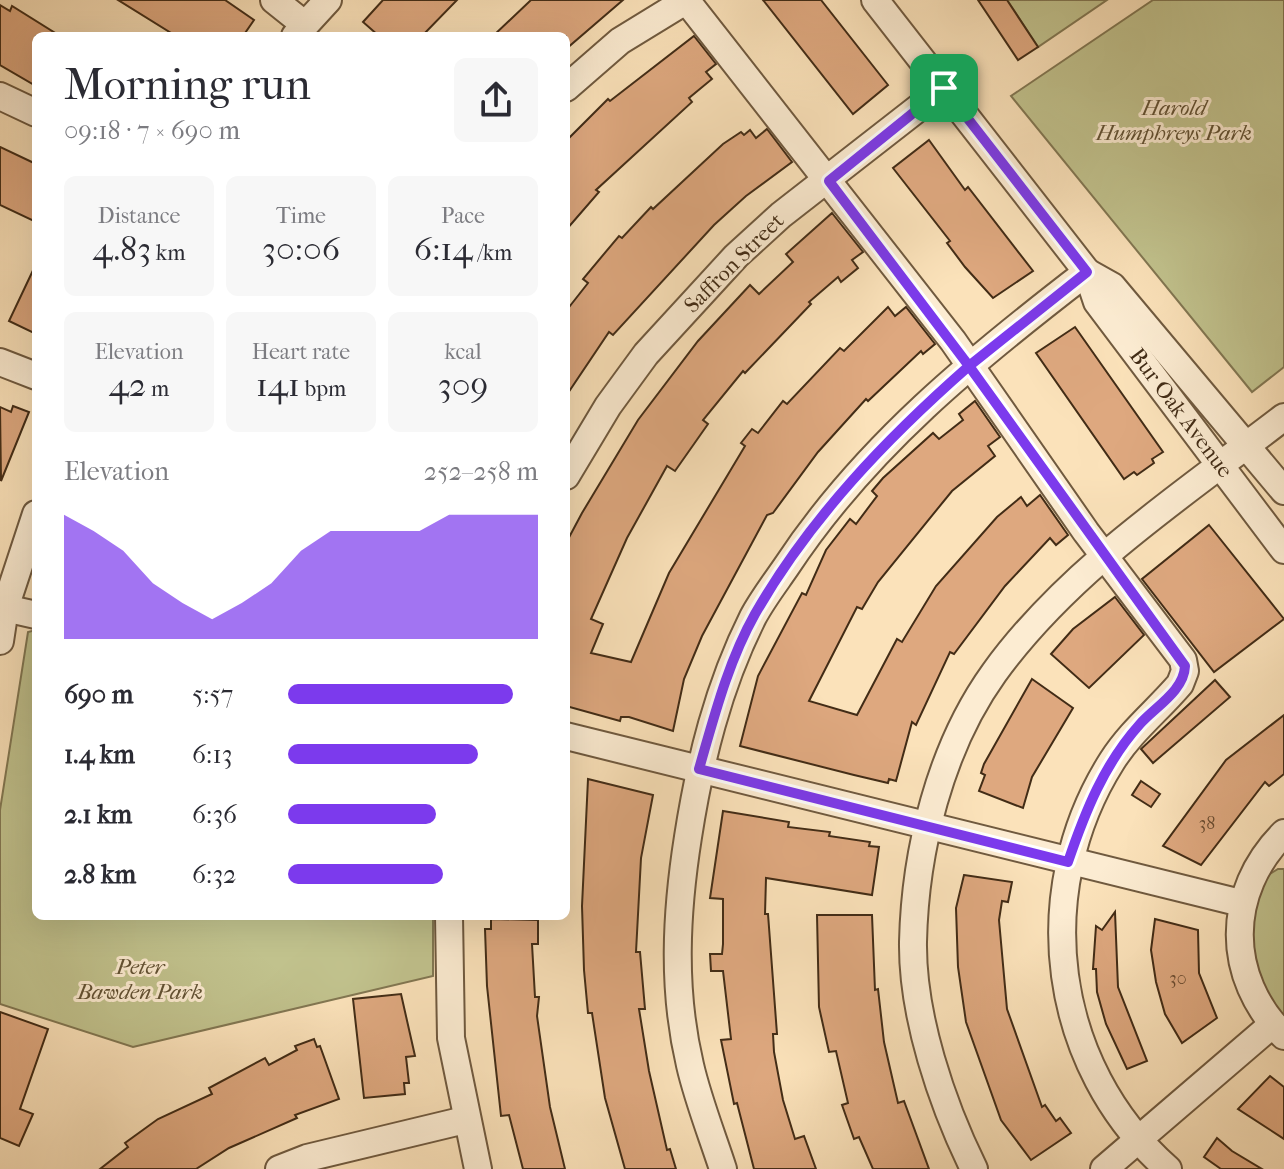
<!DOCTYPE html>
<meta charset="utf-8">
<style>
:root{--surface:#fff;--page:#f7f7f7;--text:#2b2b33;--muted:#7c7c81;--accent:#7c3aed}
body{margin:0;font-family:"IM FELL French Canon",serif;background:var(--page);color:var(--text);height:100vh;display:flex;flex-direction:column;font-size:30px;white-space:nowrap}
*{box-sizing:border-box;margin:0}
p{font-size:26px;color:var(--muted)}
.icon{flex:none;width:44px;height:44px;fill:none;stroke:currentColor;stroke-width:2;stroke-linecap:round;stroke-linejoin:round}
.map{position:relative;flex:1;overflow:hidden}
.details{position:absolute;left:32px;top:32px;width:538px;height:888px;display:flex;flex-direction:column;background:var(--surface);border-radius:12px;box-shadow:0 8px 32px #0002}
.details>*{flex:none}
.pin{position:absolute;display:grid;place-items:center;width:68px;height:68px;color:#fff;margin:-34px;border-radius:16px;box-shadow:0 4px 12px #0006}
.round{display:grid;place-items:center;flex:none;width:84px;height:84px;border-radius:12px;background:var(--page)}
.overview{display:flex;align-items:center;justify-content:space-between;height:136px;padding:0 32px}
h1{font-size:44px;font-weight:600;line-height:60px}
.figures{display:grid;grid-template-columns:repeat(3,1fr);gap:12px;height:136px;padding:8px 32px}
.figures div{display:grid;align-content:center;border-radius:12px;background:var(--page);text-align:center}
.figures b{font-size:34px;font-weight:600}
.figures small{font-size:22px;font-weight:400}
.figures p{font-size:22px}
.chart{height:224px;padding:16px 32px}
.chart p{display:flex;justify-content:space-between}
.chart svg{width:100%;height:144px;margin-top:8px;fill:var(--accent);opacity:.7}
ul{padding:0 32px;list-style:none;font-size:26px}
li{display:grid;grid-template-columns:128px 96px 1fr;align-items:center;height:60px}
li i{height:20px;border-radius:10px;background:var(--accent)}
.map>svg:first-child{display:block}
</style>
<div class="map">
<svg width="1284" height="1169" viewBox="0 0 1284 1169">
<rect width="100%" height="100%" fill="#fbe2ba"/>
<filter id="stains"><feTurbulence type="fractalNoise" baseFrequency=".0025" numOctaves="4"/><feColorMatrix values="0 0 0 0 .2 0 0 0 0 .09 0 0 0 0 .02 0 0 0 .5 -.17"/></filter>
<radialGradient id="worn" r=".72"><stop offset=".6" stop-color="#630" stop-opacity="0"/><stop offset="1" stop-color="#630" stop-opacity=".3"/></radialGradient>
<g fill="#c1c28d" stroke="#827752" stroke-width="2">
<polygon points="1007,0 1107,0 1038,47"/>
<polygon points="1153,0 1284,0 1284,367 1252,392 1011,96"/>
<polygon points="36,630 36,916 433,916 433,976 133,1047 0,1004 0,810 28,632"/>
<path d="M1278,869H1284V1023C1245,967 1247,946 1260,880Z"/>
</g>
<g fill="#dea87f" stroke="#422c16" stroke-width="2">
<polygon points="118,0 225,0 254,20 243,36 176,36"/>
<polygon points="383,0 457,0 422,36 379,36 363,22"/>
<polygon points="531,0 623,0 566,49 566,36 493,36"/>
<polygon points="763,0 821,0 888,85 853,114"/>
<polygon points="978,0 1007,0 1038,47 1018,60"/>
<polygon points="0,5 10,11 12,6 60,36 36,36 36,86 0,65"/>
<polygon points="694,36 716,64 706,72 712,79 689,98 692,102 596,190 599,192 566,230 566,141 608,99 610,101"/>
<polygon points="767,129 792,162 746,196 714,225 613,335 609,332 566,396 566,311 588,283 583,279 619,236 622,238 651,207 653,209 723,144 741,132 744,135 750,130 756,138"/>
<polygon points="929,140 965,190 968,187 1033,271 993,298 965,267 947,243 950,241 893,168"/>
<polygon points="0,147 36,164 36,222 0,205"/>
<polygon points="832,213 863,252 852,260 858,268 841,282 838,277 809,302 811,304 745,373 743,371 703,420 708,424 675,471 667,466 627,538 591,619 603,624 591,653 631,662 669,573 745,446 741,443 752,429 758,433 783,401 787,404 840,348 844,351 888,307 895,316 906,307 935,344 923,354 921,351 868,401 866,399 818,452 773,513 767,515 702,636 684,679 673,731 629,717 621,717 620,721 566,706 566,543 582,513 638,420 698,341 750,285 759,294 793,262 786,254"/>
<polygon points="36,264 36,334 9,321"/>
<polygon points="1075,327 1163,452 1152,459 1154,463 1137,475 1134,472 1124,479 1036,353"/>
<polygon points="975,401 1000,437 988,446 995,456 952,491 878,582 862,609 857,607 809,701 857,715 897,639 902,642 936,586 997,517 1021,497 1027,506 1040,495 1068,535 1056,545 1050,538 1005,586 954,654 950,652 916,725 912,722 896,781 889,779 888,783 854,775 740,746 758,676 802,593 806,595 826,550 850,519 856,524 877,496 872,491 883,478 933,433 939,439 963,420 959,414"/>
<polygon points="13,406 29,412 1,481 0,407 11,412"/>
<polygon points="1209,525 1284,619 1214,672 1142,579"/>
<polygon points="1115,597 1144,635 1089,688 1051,654 1073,629"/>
<polygon points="1032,679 1073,708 1032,777 1023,808 979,791 985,775 981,773 984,764"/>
<polygon points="1215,680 1230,697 1153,763 1141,749"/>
<polygon points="1284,715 1284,774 1269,786 1265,782 1201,865 1163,846 1226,760"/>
<polygon points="588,779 653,795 641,858 636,952 640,952 645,1009 639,1009 649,1071 667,1150 670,1149 676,1169 625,1169 605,1098 592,1013 588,1013 584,970 582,906"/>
<polygon points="1141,781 1160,794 1151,807 1132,795"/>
<polygon points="723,811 789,822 788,827 830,832 829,836 870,842 869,846 879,847 872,895 766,878 765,914 768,914 777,1034 773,1034 774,1052 783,1100 795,1139 804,1136 816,1169 754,1169 737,1103 734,1104 721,1040 731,1039 723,971 711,971 710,954 722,954 723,944 723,899 710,898"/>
<polygon points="964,875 1012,882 1008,902 1002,901 999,920 1007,1009 1042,1107 1045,1105 1056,1121 1060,1118 1071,1133 1031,1160 1001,1120 966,1022 958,967 956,908"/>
<polygon points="1115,912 1118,987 1147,1061 1127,1069 1106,1024 1097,992 1096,969 1093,969 1096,926 1102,930"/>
<polygon points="817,915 872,915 875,990 878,989 884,1042 898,1103 904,1101 929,1169 873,1169 859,1137 854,1139 842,1105 848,1103 836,1051 829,1052 819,1007"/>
<polygon points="491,919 538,920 538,944 532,944 535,997 539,997 537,1016 550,1107 565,1169 523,1169 509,1115 501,1116 487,986 485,929 491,929"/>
<polygon points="1155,919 1198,930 1199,973 1217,1018 1182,1043 1165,1014 1156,982 1151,950"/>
<polygon points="401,994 415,1056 406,1057 409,1083 404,1083 405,1094 364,1098 353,999"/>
<polygon points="0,1012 48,1029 20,1109 33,1114 19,1146 0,1138"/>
<polygon points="314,1039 317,1047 320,1046 339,1099 295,1115 297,1118 229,1148 196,1169 100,1169 128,1147 125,1143 158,1119 212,1094 209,1088 265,1058 269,1065 297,1050 295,1046"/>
<polygon points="1270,1076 1284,1087 1284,1139 1238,1109"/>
<polygon points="1217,1138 1232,1151 1262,1169 1221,1169 1204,1157"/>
</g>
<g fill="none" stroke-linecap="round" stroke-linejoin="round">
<g stroke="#705a3f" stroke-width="30">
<g id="minor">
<polyline points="274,0 304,24"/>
<path d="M686,0L953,341L1086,532L1183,660L1185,671L1180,684C1158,710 1131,731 1112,761C1029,892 1051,1066 1168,1169"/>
<polyline points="875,0 1087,272 1097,302 1284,550"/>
<polyline points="295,36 328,0"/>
<polyline points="566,88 620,41 687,0"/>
<polyline points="0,96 36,113"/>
<polyline points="1087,272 1112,286 1284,491"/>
<polyline points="0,362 36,376"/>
<polyline points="566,476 608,406 646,354 736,256 781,215 944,88"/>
<polyline points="0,607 36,615"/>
<polyline points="0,641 5,608 36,514"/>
<polyline points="566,736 1241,903"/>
<path d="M1284,833C1225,892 1225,977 1284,1036"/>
<polyline points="449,916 451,1038 478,1169"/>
<polyline points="279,1169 307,1158 465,1120"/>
<path d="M723,1169C712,1135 698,1100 690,1065C672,989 676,913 688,837C700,760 718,687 753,617C762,600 775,583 786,567C865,447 975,358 1087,272"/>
<path d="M974,1169C942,1104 912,1016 913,942C915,851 940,748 994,673C1069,569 1184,494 1284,417"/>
<polyline points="1104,1169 1273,1024"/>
</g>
</g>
<use href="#minor" stroke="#fcecd2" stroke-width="26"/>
</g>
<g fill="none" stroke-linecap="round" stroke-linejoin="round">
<g stroke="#fff" stroke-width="16">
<path id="route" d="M944,88L829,181L969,366C887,438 810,518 755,614C728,662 714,717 699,769L1068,862C1085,812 1104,764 1140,724C1155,707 1184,691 1185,666L969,366L1087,272L944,88"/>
</g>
<use href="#route" stroke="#7c3aed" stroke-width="10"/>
</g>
<g text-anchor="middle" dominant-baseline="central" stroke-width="6" stroke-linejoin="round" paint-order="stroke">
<g font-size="18" fill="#694b30">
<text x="1207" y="823">38</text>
<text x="1178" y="978">30</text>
</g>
<g font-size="22" font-style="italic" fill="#625234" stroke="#fcecd2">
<text x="1174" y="108">Harold<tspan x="1174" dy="25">Humphreys Park</tspan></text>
<text x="140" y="967">Peter<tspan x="140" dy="25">Bawden Park</tspan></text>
</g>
<g font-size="22" fill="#422c16" stroke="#fcecd2">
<text transform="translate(734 263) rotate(-45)">Saffron Street</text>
<text transform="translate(1181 413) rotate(53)">Bur Oak Avenue</text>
</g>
</g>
<rect width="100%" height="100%" filter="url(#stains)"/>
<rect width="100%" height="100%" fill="url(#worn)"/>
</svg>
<div class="pin" style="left:944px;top:88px;background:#1e9e55"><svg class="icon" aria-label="arrive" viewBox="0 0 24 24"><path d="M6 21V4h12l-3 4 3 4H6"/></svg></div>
<section class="details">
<div class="overview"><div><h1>Morning run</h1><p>09:18 · 7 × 690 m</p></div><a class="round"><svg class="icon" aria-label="share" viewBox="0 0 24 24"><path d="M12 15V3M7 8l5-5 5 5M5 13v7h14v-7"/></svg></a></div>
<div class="figures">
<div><p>Distance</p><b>4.83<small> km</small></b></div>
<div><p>Time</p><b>30:06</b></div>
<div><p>Pace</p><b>6:14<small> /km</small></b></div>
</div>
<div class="figures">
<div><p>Elevation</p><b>42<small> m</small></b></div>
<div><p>Heart rate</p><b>141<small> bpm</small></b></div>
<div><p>kcal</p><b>309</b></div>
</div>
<div class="chart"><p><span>Elevation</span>252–258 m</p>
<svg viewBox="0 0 160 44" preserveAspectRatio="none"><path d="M0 44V6L10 11L20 17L30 27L40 33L50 38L60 33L70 27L80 17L90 11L100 11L110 11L120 11L130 6L140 6L150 6L160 6V44z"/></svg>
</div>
<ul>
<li><b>690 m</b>5:57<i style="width:90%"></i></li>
<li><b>1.4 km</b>6:13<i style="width:76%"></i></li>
<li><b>2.1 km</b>6:36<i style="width:59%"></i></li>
<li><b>2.8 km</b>6:32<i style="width:62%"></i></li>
</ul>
</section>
</div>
